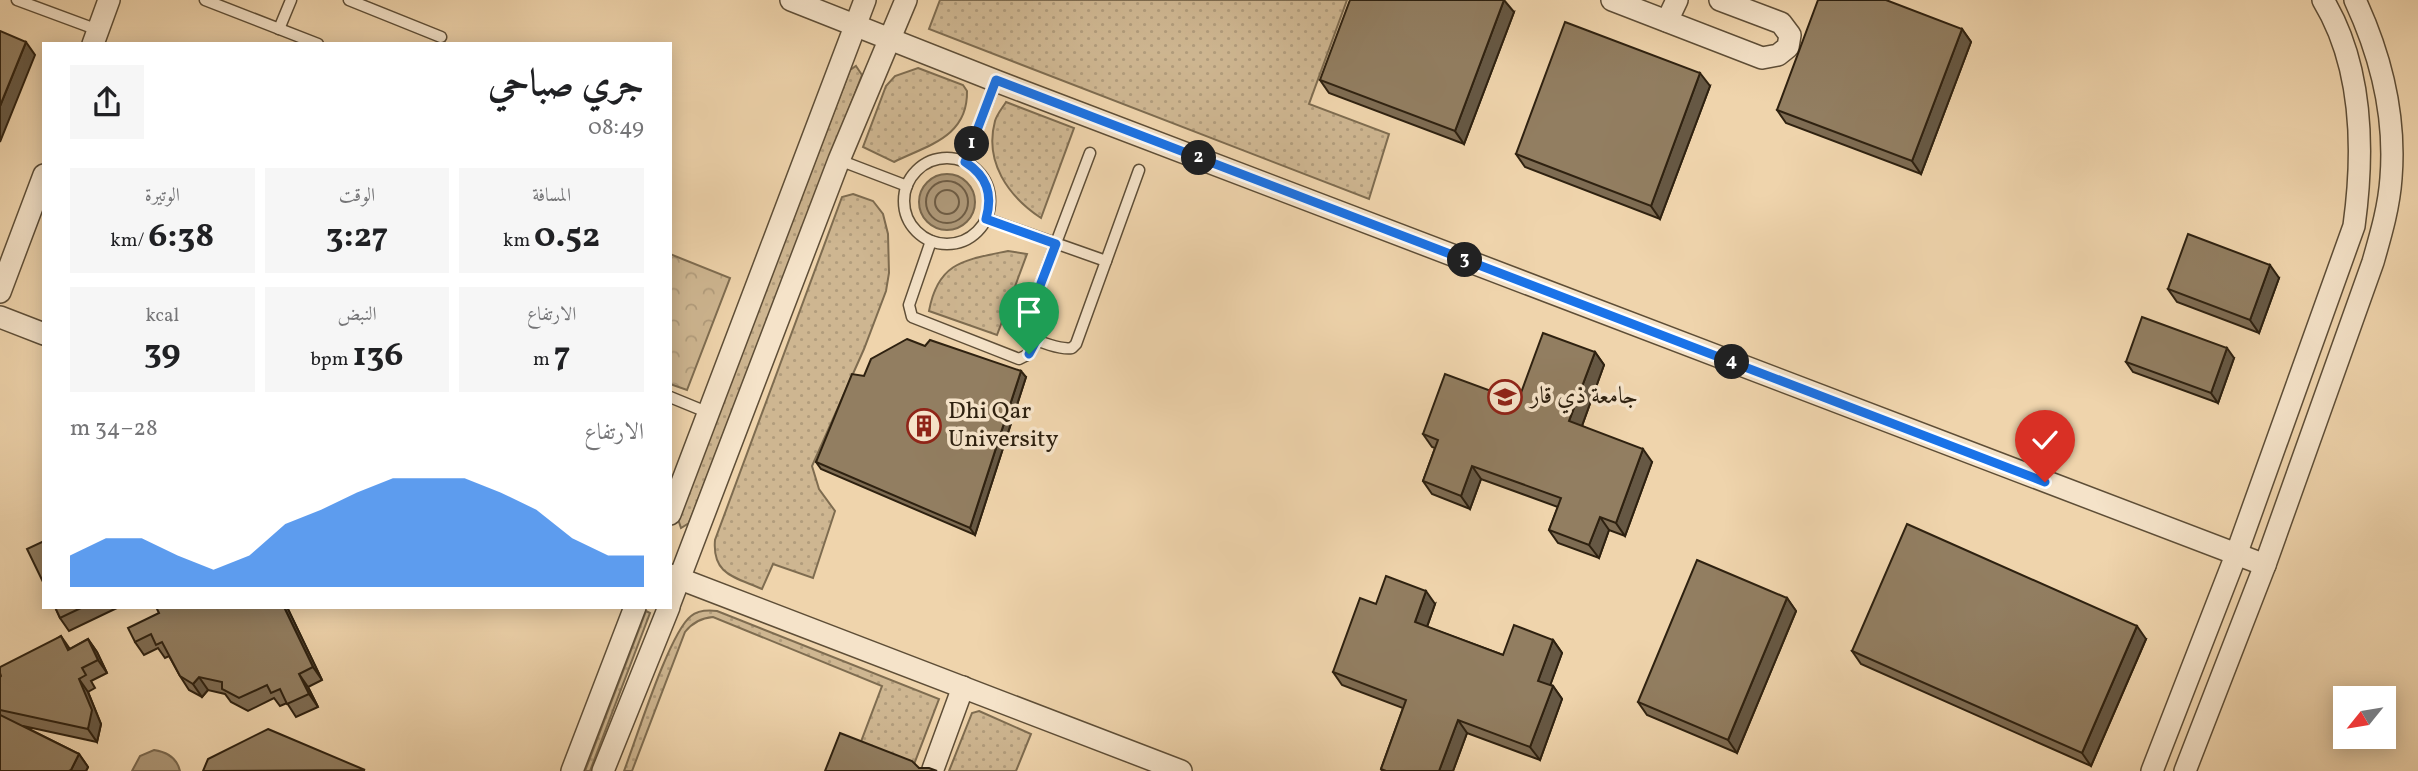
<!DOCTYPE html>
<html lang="ar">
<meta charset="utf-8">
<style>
:root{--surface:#fff;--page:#f6f6f6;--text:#202124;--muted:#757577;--accent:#1a73e8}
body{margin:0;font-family:Vollkorn,Amiri,serif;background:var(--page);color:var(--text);direction:rtl;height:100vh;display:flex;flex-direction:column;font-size:26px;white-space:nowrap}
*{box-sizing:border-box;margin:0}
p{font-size:23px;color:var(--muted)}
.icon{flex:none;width:38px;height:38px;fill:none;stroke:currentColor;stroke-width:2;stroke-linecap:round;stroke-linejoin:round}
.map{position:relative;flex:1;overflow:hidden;direction:ltr}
.sheet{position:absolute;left:42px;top:42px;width:630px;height:567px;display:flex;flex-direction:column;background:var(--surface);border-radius:0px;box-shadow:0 4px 18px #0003;direction:rtl}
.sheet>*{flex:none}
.needle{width:46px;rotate:240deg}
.fabs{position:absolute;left:2333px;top:686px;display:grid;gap:14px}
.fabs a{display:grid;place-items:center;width:63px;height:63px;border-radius:0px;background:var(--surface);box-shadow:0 4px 18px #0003;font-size:35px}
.pin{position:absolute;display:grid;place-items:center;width:60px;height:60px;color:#fff;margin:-72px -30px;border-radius:50% 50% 50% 0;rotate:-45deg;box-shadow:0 0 7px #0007}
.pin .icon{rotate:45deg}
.km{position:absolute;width:35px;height:35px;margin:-18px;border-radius:50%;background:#222;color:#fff;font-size:19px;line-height:35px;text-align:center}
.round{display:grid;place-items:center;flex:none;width:74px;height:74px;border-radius:0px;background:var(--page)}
.head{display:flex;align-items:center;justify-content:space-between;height:119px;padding:0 28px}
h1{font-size:38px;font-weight:700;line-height:52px}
.metrics{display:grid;grid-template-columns:repeat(3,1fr);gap:10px;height:119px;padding:7px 28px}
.metrics div{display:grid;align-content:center;border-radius:0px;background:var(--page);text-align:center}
.metrics b{font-size:35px;font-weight:700}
.metrics small{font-size:19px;font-weight:400}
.metrics p{font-size:19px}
.chart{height:196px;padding:14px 28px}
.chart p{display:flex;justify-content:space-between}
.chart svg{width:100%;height:126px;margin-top:7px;fill:var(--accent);opacity:.7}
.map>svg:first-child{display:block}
</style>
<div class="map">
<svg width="2418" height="771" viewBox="0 0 2418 771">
<defs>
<pattern id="grass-dots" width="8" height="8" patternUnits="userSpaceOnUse" patternTransform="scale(1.75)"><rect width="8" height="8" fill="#ceb691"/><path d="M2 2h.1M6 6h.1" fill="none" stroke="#b19c7c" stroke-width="1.8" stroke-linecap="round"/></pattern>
<pattern id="forest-crowns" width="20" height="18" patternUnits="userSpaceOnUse" patternTransform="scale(1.75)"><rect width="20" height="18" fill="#ceb691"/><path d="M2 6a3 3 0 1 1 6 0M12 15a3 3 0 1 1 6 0" fill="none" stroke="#b19c7c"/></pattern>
</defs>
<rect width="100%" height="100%" fill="#efd4ac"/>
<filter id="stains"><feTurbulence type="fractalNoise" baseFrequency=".00286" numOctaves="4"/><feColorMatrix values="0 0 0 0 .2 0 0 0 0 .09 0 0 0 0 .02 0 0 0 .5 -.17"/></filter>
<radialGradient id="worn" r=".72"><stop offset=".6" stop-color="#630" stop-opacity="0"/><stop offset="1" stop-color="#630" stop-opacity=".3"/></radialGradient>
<g fill="url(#grass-dots)" stroke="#7e6c50" stroke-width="2">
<polygon points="940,0 1347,0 1309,104 1389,134 1369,199 929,29"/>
<polygon points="856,66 862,75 689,523 681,528 678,519 850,70"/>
<path d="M918,68L963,85L967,91C968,137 928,145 894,162L863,147L886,86L895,76Z"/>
<path d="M1006,102L1074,128L1041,218C1008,196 984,162 995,121C997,114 1003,107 1006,102Z"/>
<path d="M853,194L873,201L883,214L888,234L889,273L886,291L864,349L812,466L819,489L835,511L813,578L773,564L762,589C735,577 712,575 715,540L842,197Z"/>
<path d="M1008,251L1027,254L997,335L929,311C938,262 964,260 1008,251Z"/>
<polygon points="646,611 650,613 590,771 585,771"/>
<path d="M717,611L939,699L913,767L859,747L882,686L713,617C701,618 692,623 685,632L632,771H624C636,740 669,633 691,616C698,610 708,610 717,611Z"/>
<polygon points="979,711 1031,734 1016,771 949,771 972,713"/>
</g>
<polygon fill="url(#forest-crowns)" stroke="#7e6c50" stroke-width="2" points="670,254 730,278 687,390 670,384"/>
<g fill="#ad9777" stroke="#7a684e" stroke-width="2">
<circle cx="947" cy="202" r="28"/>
<path d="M154,750C168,752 177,758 180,771H132L140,756Z"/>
</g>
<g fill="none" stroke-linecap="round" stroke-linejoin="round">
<g stroke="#6e5c44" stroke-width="2">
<circle cx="947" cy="202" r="21"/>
<circle cx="947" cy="202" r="12"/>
</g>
<g stroke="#5e4e37" stroke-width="13">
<g id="lane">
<polyline points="17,0 98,30"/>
<polyline points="205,0 318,44"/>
<polyline points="349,0 441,37"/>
<polyline points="279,29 291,0"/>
<path d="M1090,153L1025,325C1025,330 1025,332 1029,335C1036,342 1063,350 1072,348L1076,344L1139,170"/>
<circle cx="947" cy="201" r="43"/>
<polyline points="839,160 907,186"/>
<polyline points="965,162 996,81"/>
<polyline points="987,219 1106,261"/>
<polyline points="931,241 909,305 912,317 1019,359 1029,354 1037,339"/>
<polyline points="670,397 709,413"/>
</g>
</g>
<g stroke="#5e4e37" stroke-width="24">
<g id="street">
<polyline points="791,0 996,81 2265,565"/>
<polyline points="1612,0 1762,58 1778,55 1788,47 1790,35 1781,23 1720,0"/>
<polyline points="1667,21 1677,0"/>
<polyline points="93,44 109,0"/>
<polyline points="0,292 44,175"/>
<polyline points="0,317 44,334"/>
<polyline points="670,514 865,0"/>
<polyline points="670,575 1181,771"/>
<polyline points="670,603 839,160 906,0"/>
<polyline points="933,769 963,687"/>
<polyline points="572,771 635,607"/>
<polyline points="603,771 669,607"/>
<path d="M2152,771L2236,555L2354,226C2364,153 2363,66 2323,0"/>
<path d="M2185,771L2265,565L2373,262C2381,234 2389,207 2391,178C2396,116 2381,56 2355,0"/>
</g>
</g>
<use href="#lane" stroke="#f5e3c9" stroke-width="10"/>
<use href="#street" stroke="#f5e3c9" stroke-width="21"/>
</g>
<g fill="#7e6c53" stroke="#2e2110" stroke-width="2">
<polygon points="1514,12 1464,144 1329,93 1320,80"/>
<polygon points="1962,29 1971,42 1921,174 1786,123 1777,110"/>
<polygon points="1710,86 1660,219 1525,167 1516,154"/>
<polygon points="2279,278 2259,333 2177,302 2168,289"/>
<polygon points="925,346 1026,377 975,535 821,469 816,462 864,376"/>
<polygon points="1595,352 1604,365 1582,426 1652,462 1625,536 1609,530 1599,558 1558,543 1549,530 1558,507 1481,479 1470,509 1432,494 1423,481 1435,448 1432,447 1423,434 1518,401"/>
<polygon points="2234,358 2218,403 2133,372 2126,362"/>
<polygon points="1787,598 1796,611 1737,753 1647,715 1638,702"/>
<polygon points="1435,604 1427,627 1503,655 1553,640 1562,653 1550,685 1553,686 1562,699 1540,760 1467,733 1453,771 1382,771 1381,769 1403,708 1342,685 1333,672"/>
<polygon points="55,607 119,607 69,631 60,618"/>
<polygon points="287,607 322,680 308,687 318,707 296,717 287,703 280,706 274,698 248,711 231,702 225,694 208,690 202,697 189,690 180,676 169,656 165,658 158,648 144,655 135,642 159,613"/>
<polygon points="61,636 70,649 88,639 97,652 107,673 91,681 95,688 88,692 101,724 97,742 23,726 79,754 88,767 86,771 0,771 0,677"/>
<polygon points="2146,639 2091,766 1861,664 1852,651"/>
</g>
<g fill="#665844" stroke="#2e2110" stroke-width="2">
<polygon points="1504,0 1514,12 1464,144 1455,131"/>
<polygon points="1962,29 1971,42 1921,174 1912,161"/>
<polygon points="26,42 35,55 0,142 0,106"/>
<polygon points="1700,73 1710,86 1660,219 1651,206"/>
<polygon points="2270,265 2279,278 2259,333 2250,320"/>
<polygon points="2227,348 2234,358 2218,403 2211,393"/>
<polygon points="1595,352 1604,365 1579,434 1569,421"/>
<polygon points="1021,371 1026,377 975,535 970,528"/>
<polygon points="1643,449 1652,462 1625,536 1616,523"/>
<polygon points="1472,466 1481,479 1470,509 1461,496"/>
<polygon points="1600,517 1609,530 1599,558 1589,545"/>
<polygon points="1426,591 1435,604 1424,635 1415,622"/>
<polygon points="1787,598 1796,611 1737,753 1728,740"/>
<polygon points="284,607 287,607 322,680 313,667"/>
<polygon points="2137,626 2146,639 2091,766 2082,753"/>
<polygon points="88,639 97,652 107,673 98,660"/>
<polygon points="1553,640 1562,653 1547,694 1538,681"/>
<polygon points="299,674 308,687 318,707 309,694"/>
<polygon points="199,677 208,690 202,697 193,684"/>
<polygon points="79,679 88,692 101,724 97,742 88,729"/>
<polygon points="1553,686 1562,699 1540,760 1530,747"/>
<polygon points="1458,720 1467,733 1453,771 1439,771"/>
<polygon points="79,754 88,767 86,771 72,771 71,770"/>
</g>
<g fill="#927e61" stroke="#2e2110" stroke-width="2">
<polygon points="1350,0 1504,0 1455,131 1320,80"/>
<polygon points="1818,0 1886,0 1962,29 1912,161 1777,110"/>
<polygon points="1565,22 1700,73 1651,206 1516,154"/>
<polygon points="0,31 26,42 0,106"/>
<polygon points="2188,234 2270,265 2250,320 2168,289"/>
<polygon points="2142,317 2227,348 2211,393 2126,362"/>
<polygon points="1543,333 1595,352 1569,421 1643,449 1616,523 1600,517 1589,545 1549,530 1561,498 1472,466 1461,496 1423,481 1438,440 1423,434 1445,374 1518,401"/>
<polygon points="907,339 925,346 930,340 1021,371 970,528 816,462 852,374 864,376 871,359"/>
<polygon points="1907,524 2137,626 2082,753 1852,651"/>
<polygon points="44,541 44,584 27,549"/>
<polygon points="1697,560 1787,598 1728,740 1638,702"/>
<polygon points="1386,576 1426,591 1415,622 1503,655 1514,625 1553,640 1538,681 1553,686 1530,747 1458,720 1439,771 1386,771 1381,769 1406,700 1333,672 1360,598 1376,604"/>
<polygon points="55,607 83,607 60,618"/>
<polygon points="156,607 284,607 313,667 299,674 309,694 287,704 280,689 271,693 267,685 239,698 222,689 222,682 199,677 193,684 180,676 162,642 156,645 151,634 135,642 128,628 159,613"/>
<polygon points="61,636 68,650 88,639 98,660 82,668 86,675 79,679 92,710 88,729 0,710 0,677 1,676 0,673 0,667"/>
<polygon points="0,715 79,754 71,770 69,771 0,771"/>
<polygon points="268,729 365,770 203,771 208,759"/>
<polygon points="840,733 912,761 919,768 929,768 937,771 825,771"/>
</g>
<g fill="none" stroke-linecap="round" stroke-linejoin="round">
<g stroke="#fff" stroke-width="14">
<path id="route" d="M1029,354L1037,339L1027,334L1025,325L1056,244L986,219C993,194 987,176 965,162L996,80L2045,482"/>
</g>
<use href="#route" stroke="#1a73e8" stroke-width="9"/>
</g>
<defs>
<g id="university-ring" transform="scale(1.75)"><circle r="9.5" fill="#f5e3c9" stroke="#8f2418" stroke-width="1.5"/><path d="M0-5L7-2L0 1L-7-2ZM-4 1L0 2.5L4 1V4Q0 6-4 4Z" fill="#8f2418"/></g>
<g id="building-ring" transform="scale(1.75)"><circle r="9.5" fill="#f5e3c9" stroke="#8f2418" stroke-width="1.5"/><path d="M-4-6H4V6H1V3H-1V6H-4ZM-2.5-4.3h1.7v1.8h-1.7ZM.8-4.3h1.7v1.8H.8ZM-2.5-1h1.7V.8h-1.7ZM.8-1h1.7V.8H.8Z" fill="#8f2418"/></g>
</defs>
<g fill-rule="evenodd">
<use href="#university-ring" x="1505" y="397"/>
<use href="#building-ring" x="924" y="426"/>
</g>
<g text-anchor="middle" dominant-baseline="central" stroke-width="7" stroke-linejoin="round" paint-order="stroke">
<g font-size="24" fill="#2e2110" stroke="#f5e3c9" text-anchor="start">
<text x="1530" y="397">جامعة ذي قار</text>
<text x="948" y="412">Dhi Qar<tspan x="948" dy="28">University</tspan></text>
</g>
</g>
<rect width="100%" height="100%" filter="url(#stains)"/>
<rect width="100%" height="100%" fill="url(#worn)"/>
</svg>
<div class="fabs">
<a><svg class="needle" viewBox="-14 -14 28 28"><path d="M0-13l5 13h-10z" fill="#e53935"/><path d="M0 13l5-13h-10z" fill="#757577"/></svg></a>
</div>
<div class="pin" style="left:1029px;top:354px;background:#1e9e55"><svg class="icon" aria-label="arrive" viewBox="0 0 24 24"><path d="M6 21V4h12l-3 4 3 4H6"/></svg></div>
<div class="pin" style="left:2045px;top:482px;background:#d93025"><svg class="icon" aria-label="check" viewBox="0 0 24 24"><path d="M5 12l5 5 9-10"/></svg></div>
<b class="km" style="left:972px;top:144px">1</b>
<b class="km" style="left:1199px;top:158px">2</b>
<b class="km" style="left:1465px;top:260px">3</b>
<b class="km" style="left:1732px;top:362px">4</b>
<section class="sheet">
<div class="head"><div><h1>جري صباحي</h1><p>08:49</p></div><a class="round"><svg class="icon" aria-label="share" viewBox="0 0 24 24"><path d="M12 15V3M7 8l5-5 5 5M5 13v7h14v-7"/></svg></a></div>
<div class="metrics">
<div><p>المسافة</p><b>0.52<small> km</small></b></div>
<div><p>الوقت</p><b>3:27</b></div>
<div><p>الوتيرة</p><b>6:38<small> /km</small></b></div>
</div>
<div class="metrics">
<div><p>الارتفاع</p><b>7<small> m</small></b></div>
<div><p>النبض</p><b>136<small> bpm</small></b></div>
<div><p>kcal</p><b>39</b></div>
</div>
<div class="chart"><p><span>الارتفاع</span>28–34 m</p>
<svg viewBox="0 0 160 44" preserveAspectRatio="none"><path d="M0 44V33L10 27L20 27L30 33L40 38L50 33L60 22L70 17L80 11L90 6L100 6L110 6L120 11L130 17L140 27L150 33L160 33V44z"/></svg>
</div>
</section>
</div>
